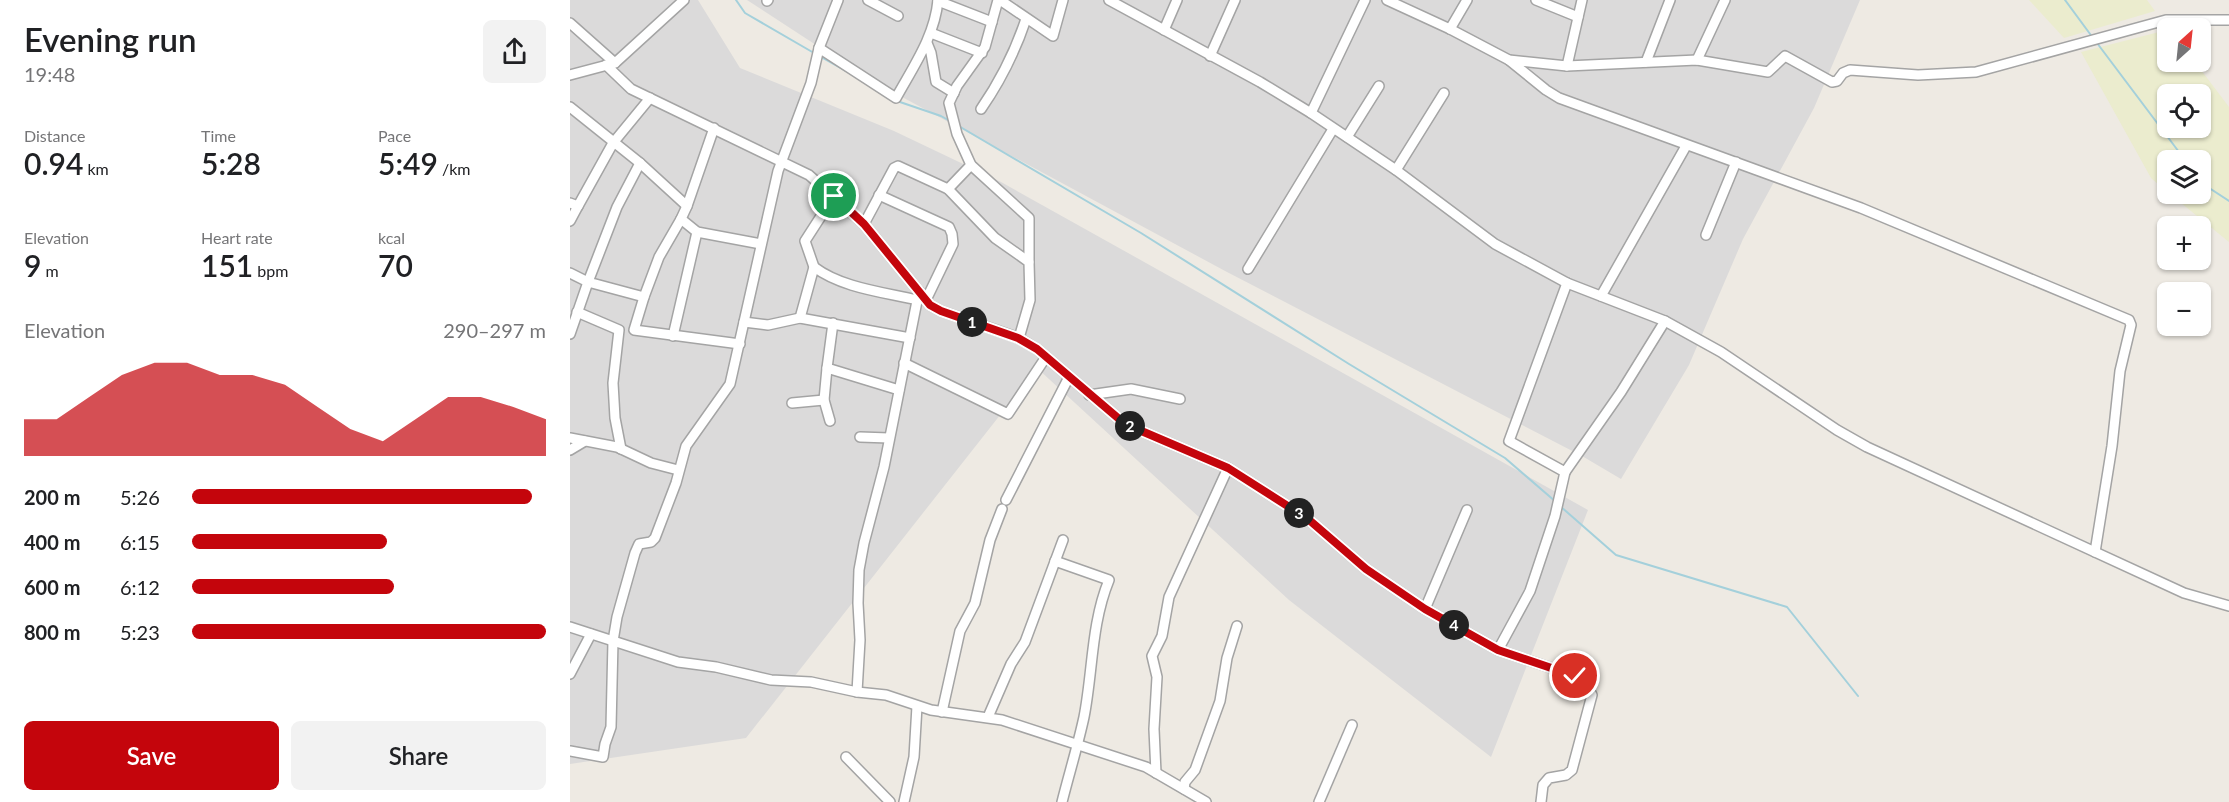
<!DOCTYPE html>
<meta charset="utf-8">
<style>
:root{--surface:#fff;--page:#f2f2f2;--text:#202124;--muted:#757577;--accent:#c4050c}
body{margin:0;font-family:Lato,sans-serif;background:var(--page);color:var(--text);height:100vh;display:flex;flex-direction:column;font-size:22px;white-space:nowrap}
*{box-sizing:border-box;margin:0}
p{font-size:20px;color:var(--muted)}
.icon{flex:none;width:33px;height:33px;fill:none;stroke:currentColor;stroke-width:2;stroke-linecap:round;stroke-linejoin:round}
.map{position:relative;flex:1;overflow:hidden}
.details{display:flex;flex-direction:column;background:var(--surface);width:570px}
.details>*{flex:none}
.needle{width:39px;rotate:27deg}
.buttons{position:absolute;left:1587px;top:18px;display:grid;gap:12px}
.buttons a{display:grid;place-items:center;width:54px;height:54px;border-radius:9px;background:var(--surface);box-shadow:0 2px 4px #0004;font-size:30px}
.pin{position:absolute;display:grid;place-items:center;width:51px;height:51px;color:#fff;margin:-26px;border:3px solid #fff;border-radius:50%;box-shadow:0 2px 6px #0007}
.km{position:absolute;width:30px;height:30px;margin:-15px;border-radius:50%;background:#222;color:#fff;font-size:16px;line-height:30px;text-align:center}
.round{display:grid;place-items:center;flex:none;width:63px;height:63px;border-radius:9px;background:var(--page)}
.summary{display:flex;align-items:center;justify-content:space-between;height:102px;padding:0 24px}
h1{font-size:33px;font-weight:600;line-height:45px}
.metrics{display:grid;grid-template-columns:repeat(3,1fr);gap:9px;height:102px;padding:6px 24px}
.metrics div{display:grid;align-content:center}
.metrics b{font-size:30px;font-weight:600}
.metrics small{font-size:16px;font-weight:400}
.metrics p{font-size:16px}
.chart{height:168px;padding:12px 24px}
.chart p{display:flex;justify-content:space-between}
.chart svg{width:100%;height:108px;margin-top:6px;fill:var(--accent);opacity:.7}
.button{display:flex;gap:12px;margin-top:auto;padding:12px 24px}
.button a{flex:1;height:69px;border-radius:9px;background:var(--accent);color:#fff;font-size:24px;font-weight:600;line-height:69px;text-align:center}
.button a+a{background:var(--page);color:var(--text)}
ul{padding:0 24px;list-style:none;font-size:20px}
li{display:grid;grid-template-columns:96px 72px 1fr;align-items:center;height:45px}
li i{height:15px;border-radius:8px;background:var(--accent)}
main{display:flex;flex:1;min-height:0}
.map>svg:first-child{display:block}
</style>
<main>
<section class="details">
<div class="summary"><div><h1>Evening run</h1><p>19:48</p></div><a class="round"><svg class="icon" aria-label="share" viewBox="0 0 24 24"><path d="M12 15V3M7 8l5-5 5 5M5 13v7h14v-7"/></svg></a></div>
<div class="metrics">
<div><p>Distance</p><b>0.94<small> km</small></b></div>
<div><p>Time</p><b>5:28</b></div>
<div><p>Pace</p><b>5:49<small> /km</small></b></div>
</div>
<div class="metrics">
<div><p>Elevation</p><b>9<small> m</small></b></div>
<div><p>Heart rate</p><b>151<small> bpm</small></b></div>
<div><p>kcal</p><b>70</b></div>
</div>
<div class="chart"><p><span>Elevation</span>290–297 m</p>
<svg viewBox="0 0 160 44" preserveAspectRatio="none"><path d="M0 44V29L10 29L20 20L30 11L40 6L50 6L60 11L70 11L80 15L90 24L100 33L110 38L120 29L130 20L140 20L150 24L160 29V44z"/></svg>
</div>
<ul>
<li><b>200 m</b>5:26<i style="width:96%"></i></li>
<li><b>400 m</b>6:15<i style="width:55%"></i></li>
<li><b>600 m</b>6:12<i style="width:57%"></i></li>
<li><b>800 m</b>5:23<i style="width:100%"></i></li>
</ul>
<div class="button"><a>Save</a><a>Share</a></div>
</section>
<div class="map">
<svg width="1659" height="802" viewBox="0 0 1659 802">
<rect width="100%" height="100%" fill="#eeeae3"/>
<g fill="#dbdada">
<polygon points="0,0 128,0 170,68 324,131 431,182 1018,510 921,757 719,600 467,368 176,738 0,764"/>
<polygon points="177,0 1290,0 1244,108 1173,239 1119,365 1051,479 1012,456 657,272 295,77"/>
</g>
<g fill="#ebecce" fill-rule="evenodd">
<polygon points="1459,0 1577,0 1585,11 1494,38"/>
<path d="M1597,30L1598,62H1625L1659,107V242L1600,194H1630V160H1598L1597,192L1581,178L1511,52ZM1598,94H1630V128H1598Z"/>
</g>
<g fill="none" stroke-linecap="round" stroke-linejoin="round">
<g stroke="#a4d0db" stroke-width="2">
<polyline points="166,0 175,13 244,53"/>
<polyline points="1495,0 1523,38"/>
<polyline points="1527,43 1615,160"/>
<polyline points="251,57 283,75"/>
<polyline points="327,101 371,116 380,121"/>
<polyline points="387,125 571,233 779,364 935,458 986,502"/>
<polyline points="1630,182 1659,201"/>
<polyline points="990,506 1046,555 1217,607 1288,696"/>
</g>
<g stroke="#a4a4a4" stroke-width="12">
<g id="minor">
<polyline points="298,0 328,16"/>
<polyline points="428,0 415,47 387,86 379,103 387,134 401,165 459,218 459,262"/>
<polyline points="430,0 483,36 493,0"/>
<polyline points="539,0 690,82 741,113 826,170 925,244 997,283 1095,321 1151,352 1267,430 1297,447 1614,593 1659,606"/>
<polyline points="817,0 880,29 939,60 997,66 1127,60 1198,72 1215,56 1262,82 1267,81 1273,73 1280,70 1348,75 1406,72 1596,20 1659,20"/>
<polyline points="966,0 1008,17"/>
<polyline points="197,1 198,0"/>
<polyline points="368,1 422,22"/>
<polyline points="0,23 45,63"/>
<polyline points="880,29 897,0"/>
<polyline points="594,30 607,0"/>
<polyline points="361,33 412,53"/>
<polyline points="357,43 361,53 366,82 384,93"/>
<path d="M249,48L326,98C343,67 365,36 368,0"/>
<polyline points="640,56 665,0"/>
<polyline points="939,60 976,90 989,98 1291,208 1559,320 1561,325 1550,371 1542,446 1525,552"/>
<polyline points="1127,60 1155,0"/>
<polyline points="1076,62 1100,0"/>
<polyline points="36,65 61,89 239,175 294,224 360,305 371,311 449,338 467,349 555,424 658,468 738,519 796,569 855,609 928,650 1005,676 1016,684 1022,695 1002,770 996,775 979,778 973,785 971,802"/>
<polyline points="997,66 1012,0"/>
<polyline points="0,75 45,63 114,0"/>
<polyline points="0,107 70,163 117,206"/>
<path d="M411,109C431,80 445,52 456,19"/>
<polyline points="741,113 795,0"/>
<polyline points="144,128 117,206 111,219 127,232 191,244"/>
<polyline points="777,137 809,86"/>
<polyline points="70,163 47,207 18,282 74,297 89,257 111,219"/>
<polyline points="826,170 874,93"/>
<polyline points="378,189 401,165"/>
<polyline points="309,195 379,227 382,234 383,244 356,300"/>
<polyline points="0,203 8,206 43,143 80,98"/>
<polyline points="0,221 8,206"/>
<polyline points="294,224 324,168 328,166 378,189 425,238 459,262 460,300 449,338"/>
<polyline points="1136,235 1166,162"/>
<polyline points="244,267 235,241 264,196"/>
<polyline points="678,269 763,129"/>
<polyline points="0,273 18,282 0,334"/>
<polyline points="1031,296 1116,146"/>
<polyline points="74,297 64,330 170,344"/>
<polyline points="7,312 49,330 43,383 45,418 51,449"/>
<path d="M230,318L244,267C272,288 313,292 347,300"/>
<polyline points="174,322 198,325 230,318 340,338"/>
<polyline points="103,336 127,232"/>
<polyline points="334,363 438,414 476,357"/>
<polyline points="257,368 263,323"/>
<polyline points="519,395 561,389 610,399"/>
<polyline points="222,403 254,400"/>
<polyline points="260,421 254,400 257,368 329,390"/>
<polyline points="290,437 319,438"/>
<polyline points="0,438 47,447 81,463 108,470"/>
<polyline points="0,450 15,441"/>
<polyline points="995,472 1051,392 1095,321"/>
<polyline points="436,500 499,377"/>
<path d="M485,561L539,580C521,624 523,671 514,717C508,745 499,774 492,802"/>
<polyline points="855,609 897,510"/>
<polyline points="0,627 108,662 146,667 201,680 241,682 287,692 316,695 361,710 432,720 576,767 636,802"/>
<polyline points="928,650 960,591 985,516 995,472 939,441 997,283"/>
<polyline points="0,674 21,634"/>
<polyline points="287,692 290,640 288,603 289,570 294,543 314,467 349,291"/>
<polyline points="372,712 390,631 405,603 420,540 432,509"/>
<polyline points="418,717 441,664 455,642 493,540"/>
<polyline points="0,751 33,757 35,744 41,727 43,641 47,617 65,553 69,544 81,542 85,538 106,483 116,446 160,384 208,171 241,83 249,48 268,0"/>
<polyline points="276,757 320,802"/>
<polyline points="586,773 584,729 587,677 582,656 592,636 599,597 658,468"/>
<polyline points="614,789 615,782 625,770 650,701 657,658 667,626"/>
<polyline points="334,802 344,757 347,706"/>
<polyline points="749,802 782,725"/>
</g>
</g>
<use href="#minor" stroke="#fff" stroke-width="9"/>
</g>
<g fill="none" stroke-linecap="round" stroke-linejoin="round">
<g stroke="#fff" stroke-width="12">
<polyline id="route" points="264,196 294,224 360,305 371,311 448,338 467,349 555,424 658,468 738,519 796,569 855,609 928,650 1005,676"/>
</g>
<use href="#route" stroke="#c4050c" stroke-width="8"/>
</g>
</svg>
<div class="buttons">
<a><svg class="needle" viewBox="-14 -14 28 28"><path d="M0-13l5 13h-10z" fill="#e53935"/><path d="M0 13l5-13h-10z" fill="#757577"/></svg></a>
<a><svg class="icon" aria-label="locate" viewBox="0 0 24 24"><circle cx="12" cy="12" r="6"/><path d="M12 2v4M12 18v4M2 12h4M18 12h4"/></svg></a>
<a><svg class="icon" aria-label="layers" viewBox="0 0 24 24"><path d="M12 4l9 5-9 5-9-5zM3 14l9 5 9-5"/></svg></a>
<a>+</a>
<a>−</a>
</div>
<div class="pin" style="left:264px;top:196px;background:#1e9e55"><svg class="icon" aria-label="arrive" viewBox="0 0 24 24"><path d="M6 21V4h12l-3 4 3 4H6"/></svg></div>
<div class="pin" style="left:1005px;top:676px;background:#d93025"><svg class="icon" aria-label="check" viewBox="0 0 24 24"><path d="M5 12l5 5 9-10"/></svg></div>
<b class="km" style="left:402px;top:322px">1</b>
<b class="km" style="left:560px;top:426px">2</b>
<b class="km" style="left:729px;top:513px">3</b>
<b class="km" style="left:884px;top:625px">4</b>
</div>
</main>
